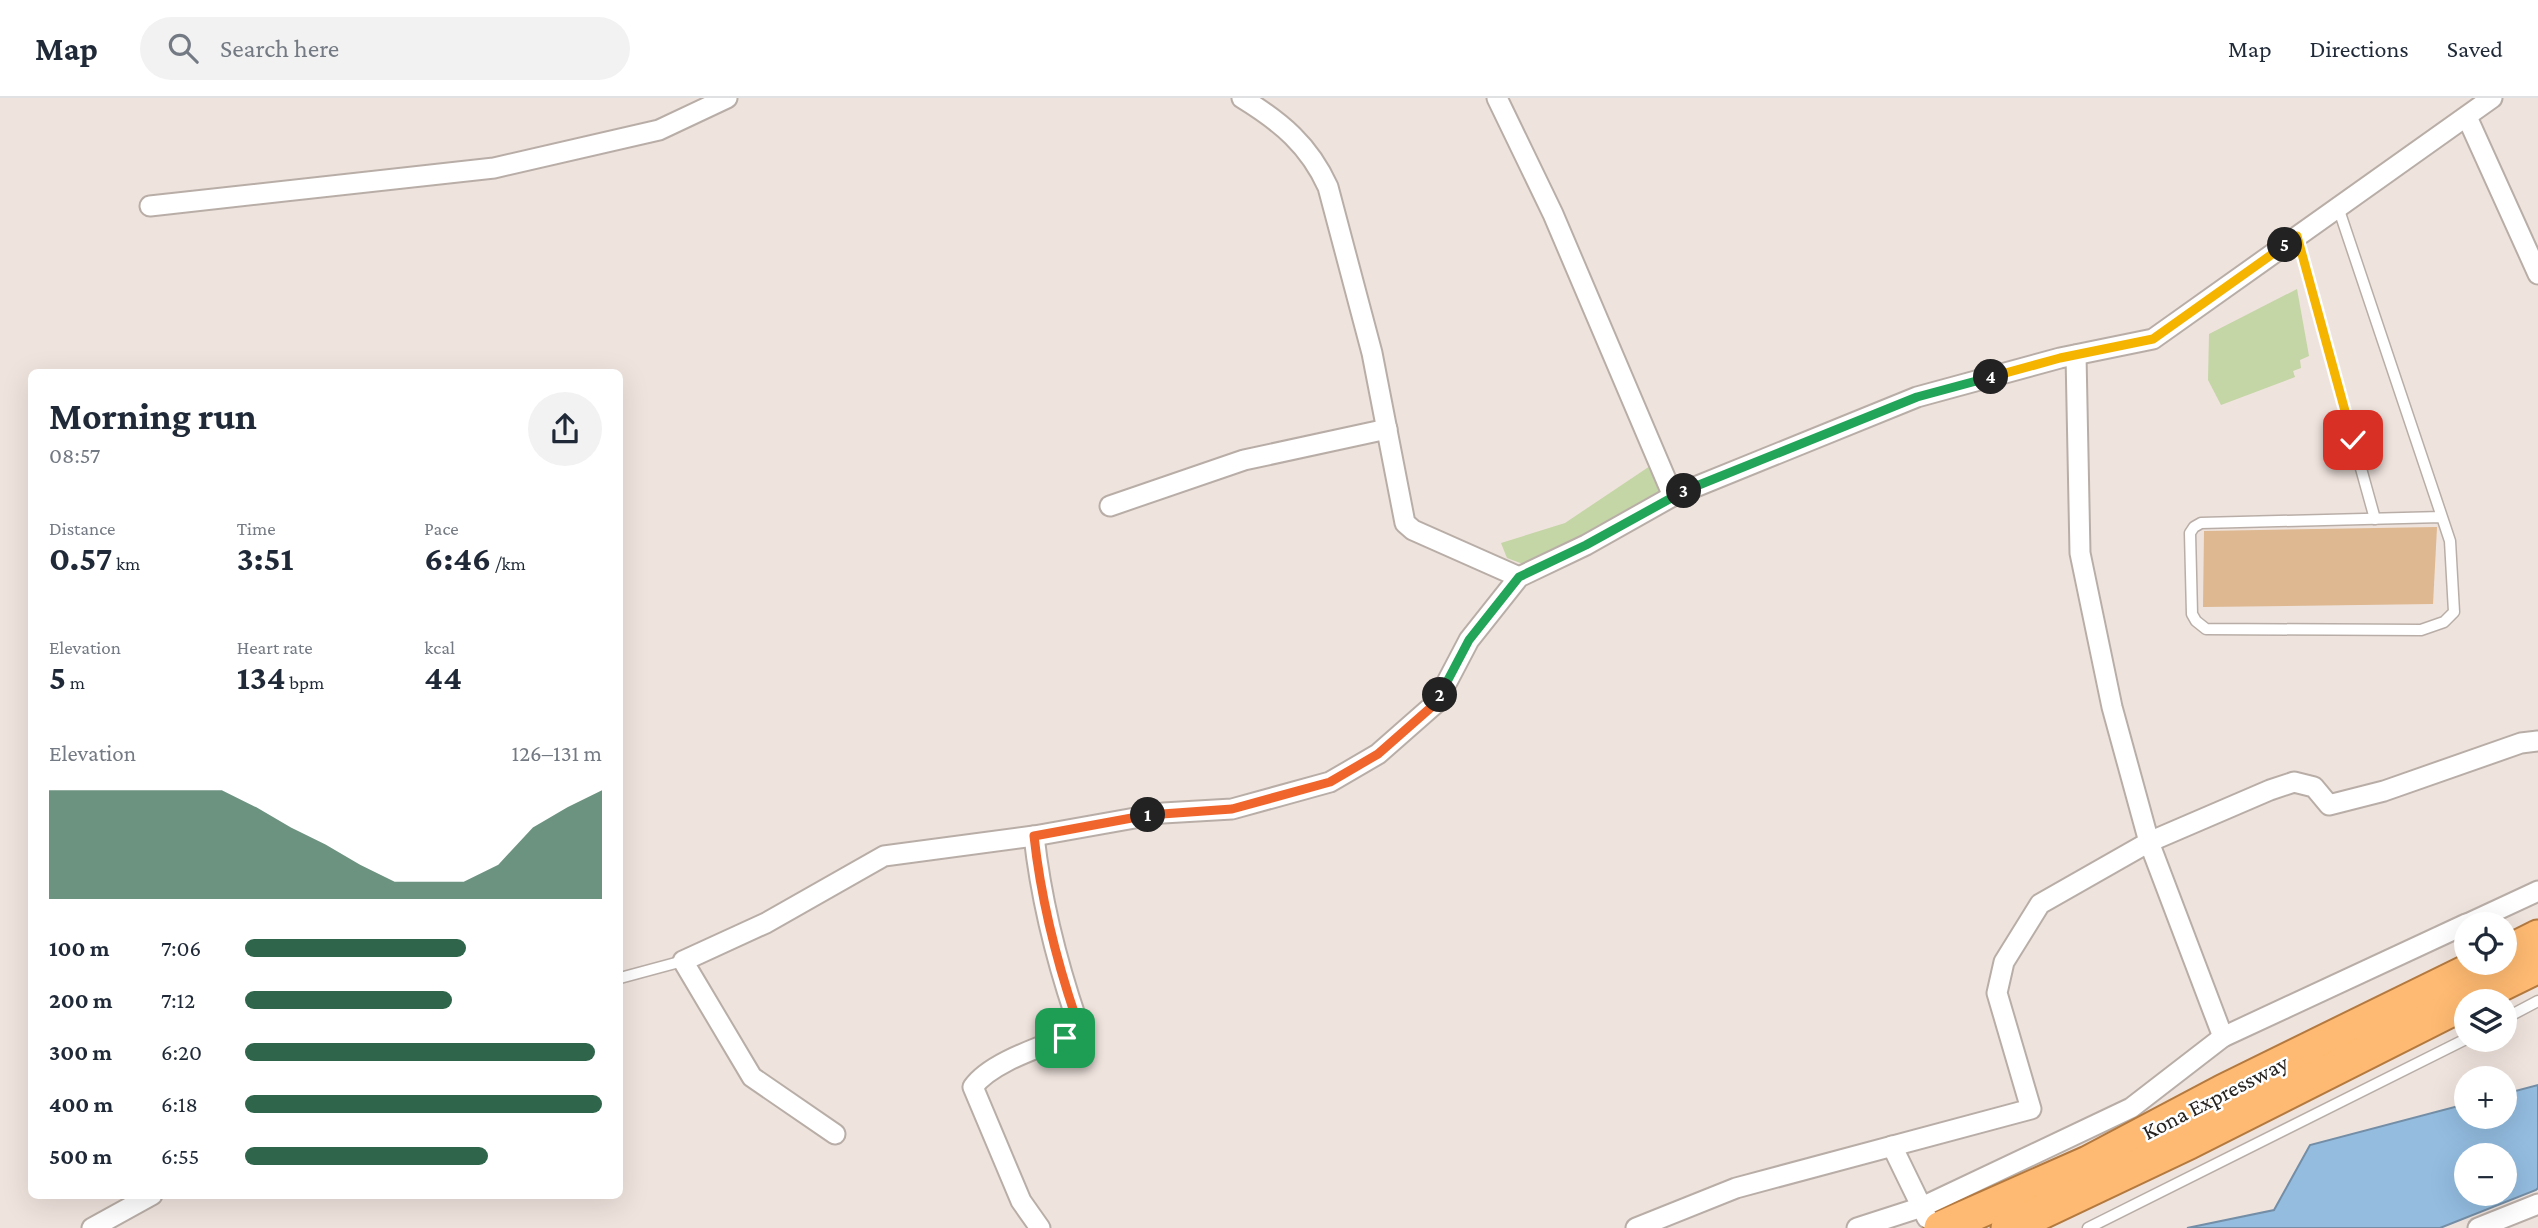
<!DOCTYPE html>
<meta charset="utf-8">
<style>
:root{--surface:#fff;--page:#f2f2f3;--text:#1f2937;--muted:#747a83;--line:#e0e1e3;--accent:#2f654b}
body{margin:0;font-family:"Crimson Pro",serif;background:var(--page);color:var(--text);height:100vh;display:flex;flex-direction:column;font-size:26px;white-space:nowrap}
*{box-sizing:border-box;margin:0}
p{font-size:23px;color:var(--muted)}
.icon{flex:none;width:38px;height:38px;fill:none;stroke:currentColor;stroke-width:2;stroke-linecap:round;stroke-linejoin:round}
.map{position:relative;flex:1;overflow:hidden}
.side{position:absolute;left:28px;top:271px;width:595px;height:830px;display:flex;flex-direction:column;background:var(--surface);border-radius:10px;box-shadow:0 7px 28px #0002}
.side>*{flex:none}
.controls{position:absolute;left:2454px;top:814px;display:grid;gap:14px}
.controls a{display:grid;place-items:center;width:63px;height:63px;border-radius:50%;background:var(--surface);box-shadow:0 7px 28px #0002;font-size:35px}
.pin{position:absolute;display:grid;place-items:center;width:60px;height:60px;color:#fff;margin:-30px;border-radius:14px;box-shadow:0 4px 10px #0006}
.km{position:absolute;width:35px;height:35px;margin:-18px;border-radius:50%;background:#222;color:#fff;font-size:19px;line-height:35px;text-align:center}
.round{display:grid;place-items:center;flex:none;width:74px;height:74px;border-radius:37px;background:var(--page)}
.summary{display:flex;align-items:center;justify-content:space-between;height:119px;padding:0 21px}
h1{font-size:38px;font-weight:700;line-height:52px}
.metrics{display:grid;grid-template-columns:repeat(3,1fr);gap:10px;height:119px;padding:7px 21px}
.metrics div{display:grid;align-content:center}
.metrics b{font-size:35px;font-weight:700}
.metrics small{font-size:19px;font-weight:400}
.metrics p{font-size:19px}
.chart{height:196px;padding:14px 21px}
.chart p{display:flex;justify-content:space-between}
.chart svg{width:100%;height:126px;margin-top:7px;fill:var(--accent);opacity:.7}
ul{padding:0 21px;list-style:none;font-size:23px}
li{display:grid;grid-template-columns:112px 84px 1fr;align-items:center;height:52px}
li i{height:18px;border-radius:9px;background:var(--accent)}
header{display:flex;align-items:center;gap:42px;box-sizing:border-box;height:98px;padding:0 35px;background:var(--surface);border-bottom:2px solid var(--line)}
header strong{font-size:33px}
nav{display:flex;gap:38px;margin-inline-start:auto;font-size:24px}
.search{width:490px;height:63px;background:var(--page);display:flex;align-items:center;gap:18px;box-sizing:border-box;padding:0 24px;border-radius:38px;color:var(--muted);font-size:26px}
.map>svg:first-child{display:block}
</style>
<header>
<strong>Map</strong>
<div class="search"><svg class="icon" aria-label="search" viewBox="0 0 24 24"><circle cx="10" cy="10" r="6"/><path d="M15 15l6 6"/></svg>Search here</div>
<nav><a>Map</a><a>Directions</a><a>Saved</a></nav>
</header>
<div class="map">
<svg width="2538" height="1130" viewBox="0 0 2538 1130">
<rect width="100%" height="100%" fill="#efe3dd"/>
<g fill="#c4d5a6">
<polygon points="2297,191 2309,258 2300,262 2301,270 2293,273 2295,279 2221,307 2208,282 2209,236"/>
<polygon points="1650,368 1670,397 1533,470 1507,460 1501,445 1565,425"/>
</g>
<path fill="#93bcdf" stroke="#738ea6" stroke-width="2" fill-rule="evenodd" d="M2538,987V1090L2536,1092L2440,1130H2187L2274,1112L2310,1047L2466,1006V1018H2504V996ZM2466,1057H2504V1096H2466Z"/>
<polygon fill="#ddb891" points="2437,429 2433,506 2203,509 2204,433"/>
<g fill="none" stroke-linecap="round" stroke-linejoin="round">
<g stroke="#b9aea7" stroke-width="13">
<g id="service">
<polyline points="2338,109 2442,419 2450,443 2454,514 2444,524 2421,532 2206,531 2196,523 2192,516 2190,435 2194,429 2201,425 2442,419"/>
<polyline points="2297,139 2375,421"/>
<polyline points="620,880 683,863"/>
<polyline points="2504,921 2538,903"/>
<polyline points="2088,1130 2466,941"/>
</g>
</g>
<g stroke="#b9aea7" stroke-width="23">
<g id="minor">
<path d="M1242,0C1281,24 1309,47 1328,89L1372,255L1405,425L1413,432L1519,479"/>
<polyline points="2467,19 2538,176"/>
<polyline points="150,108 494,70 659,32 727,0"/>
<polyline points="2076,257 2080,455 2112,609 2149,744 2223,939"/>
<polyline points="1673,398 1917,299 2060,260 2153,241 2492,0"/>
<polyline points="1110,408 1244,362 1387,331"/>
<path d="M1034,738C1041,802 1057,865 1078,926L1074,934L1065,939C1038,950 990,965 973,989L1021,1103L1040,1130"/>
<polyline points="2467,826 2538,793"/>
<polyline points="835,1036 752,979 683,863 766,825 884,758 1034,738 1163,715 1232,711 1330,684 1378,656 1436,605 1469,542 1519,479 1586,447 1673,398 1553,116 1497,0"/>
<polyline points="1892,1048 1927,1120"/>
<polyline points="92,1130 152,1097"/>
<polyline points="1636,1130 1736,1090 2031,1011 1997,895 2004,864 2040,806 2149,744 2270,692 2294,684 2314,689 2329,707 2384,693 2521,645 2538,643"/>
<polyline points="1857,1130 1922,1109 2131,1010 2223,939 2466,826"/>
<polyline points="2478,1130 2538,1106"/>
</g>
</g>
<g stroke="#b3793f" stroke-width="37">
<g id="trunk">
<polyline points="2504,856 2538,839"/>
<polyline points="2467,903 2538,868"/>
<polyline points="1941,1130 2088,1065 2224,993 2487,864"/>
<polyline points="2008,1130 2189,1044 2466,904"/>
</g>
</g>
<use href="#service" stroke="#fff" stroke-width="10"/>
<use href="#minor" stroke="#fff" stroke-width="19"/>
<use href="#trunk" stroke="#feba72" stroke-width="33"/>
</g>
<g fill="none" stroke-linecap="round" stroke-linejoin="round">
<g stroke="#fff" stroke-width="14">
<path id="split-1" d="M1065,940L1074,934L1078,926C1057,865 1041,802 1034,738L1148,717"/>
</g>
<g stroke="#fff" stroke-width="14">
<polyline id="split-2" points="1148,717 1232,711 1330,684 1378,656 1436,605 1440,597"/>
</g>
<g stroke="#fff" stroke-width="14">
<polyline id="split-3" points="1440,597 1469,542 1519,479 1586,447 1684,393"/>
</g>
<g stroke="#fff" stroke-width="14">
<polyline id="split-4" points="1684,393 1917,299 1991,279"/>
</g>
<g stroke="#fff" stroke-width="14">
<polyline id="split-5" points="1991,279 2060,260 2153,241 2285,147"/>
</g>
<g stroke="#fff" stroke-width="14">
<polyline id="split-6" points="2285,147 2297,138 2353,342"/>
</g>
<use href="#split-1" stroke="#f0652b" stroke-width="9"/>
<use href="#split-2" stroke="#f0652b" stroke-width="9"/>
<use href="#split-3" stroke="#22a559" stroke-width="9"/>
<use href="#split-4" stroke="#22a559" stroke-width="9"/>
<use href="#split-5" stroke="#f5b400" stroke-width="9"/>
<use href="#split-6" stroke="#f5b400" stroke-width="9"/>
</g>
<g text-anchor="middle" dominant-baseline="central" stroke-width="5" stroke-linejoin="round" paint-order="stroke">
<g font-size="23" fill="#272320" stroke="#fff">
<text transform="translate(2215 999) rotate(-27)">Kona Expressway</text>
</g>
</g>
</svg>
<div class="controls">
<a><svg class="icon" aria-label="locate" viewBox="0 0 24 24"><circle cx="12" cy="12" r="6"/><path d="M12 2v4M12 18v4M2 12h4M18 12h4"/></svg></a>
<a><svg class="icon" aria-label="layers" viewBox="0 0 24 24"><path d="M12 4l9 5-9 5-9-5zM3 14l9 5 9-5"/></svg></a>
<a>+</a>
<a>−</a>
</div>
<div class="pin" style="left:1065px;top:940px;background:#1e9e55"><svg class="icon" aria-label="arrive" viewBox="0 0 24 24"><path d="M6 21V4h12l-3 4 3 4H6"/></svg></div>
<div class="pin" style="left:2353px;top:342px;background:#d93025"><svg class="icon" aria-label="check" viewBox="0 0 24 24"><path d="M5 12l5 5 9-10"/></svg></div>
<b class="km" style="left:1148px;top:717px">1</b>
<b class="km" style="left:1440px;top:597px">2</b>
<b class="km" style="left:1684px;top:393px">3</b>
<b class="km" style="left:1991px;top:279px">4</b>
<b class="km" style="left:2285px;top:147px">5</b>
<section class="side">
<div class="summary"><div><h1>Morning run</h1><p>08:57</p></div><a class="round"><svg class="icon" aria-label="share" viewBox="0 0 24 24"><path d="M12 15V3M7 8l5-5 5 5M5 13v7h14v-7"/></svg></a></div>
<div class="metrics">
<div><p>Distance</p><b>0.57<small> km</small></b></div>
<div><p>Time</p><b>3:51</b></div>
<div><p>Pace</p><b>6:46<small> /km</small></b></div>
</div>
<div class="metrics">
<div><p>Elevation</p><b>5<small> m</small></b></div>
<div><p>Heart rate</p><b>134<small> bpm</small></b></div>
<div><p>kcal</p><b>44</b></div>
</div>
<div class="chart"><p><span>Elevation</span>126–131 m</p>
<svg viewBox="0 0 160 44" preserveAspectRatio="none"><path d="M0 44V6L10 6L20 6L30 6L40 6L50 6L60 12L70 19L80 25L90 32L100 38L110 38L120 38L130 32L140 19L150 12L160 6V44z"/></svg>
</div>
<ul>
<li><b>100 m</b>7:06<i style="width:62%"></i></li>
<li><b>200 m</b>7:12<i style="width:58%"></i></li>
<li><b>300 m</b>6:20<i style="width:98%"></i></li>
<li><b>400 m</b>6:18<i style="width:100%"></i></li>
<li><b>500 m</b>6:55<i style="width:68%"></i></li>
</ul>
</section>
</div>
